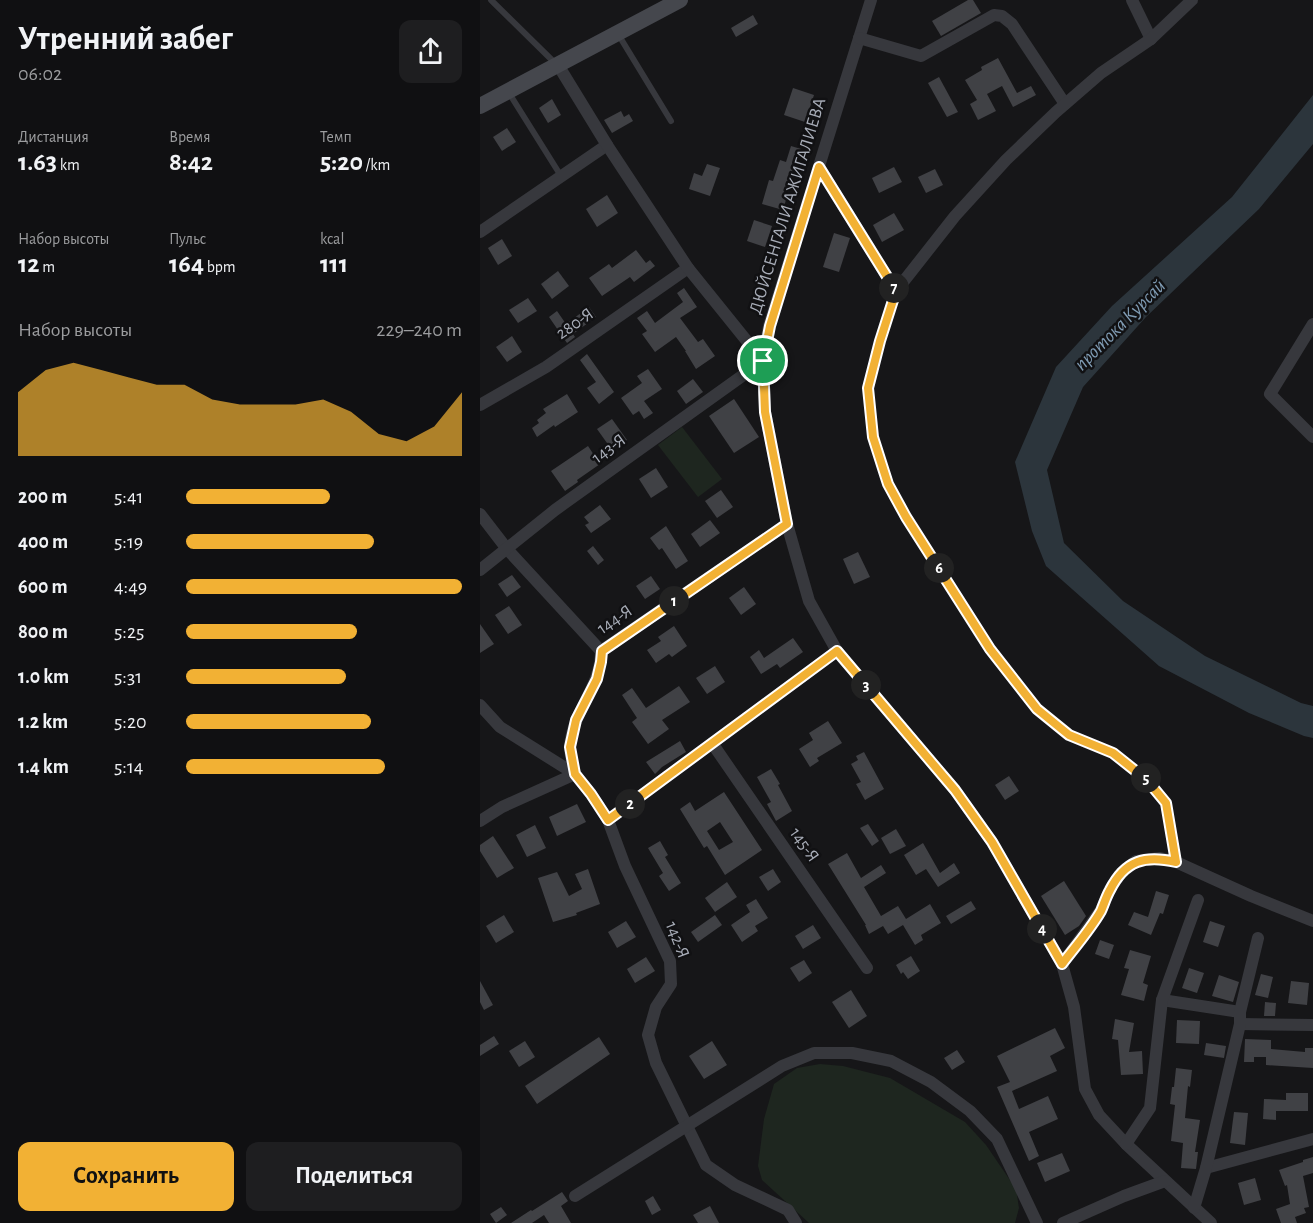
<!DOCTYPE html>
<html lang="ru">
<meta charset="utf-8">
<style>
:root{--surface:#101012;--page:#1e1e20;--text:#f1f3f6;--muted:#9c9d9f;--accent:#f2b134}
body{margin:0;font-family:"Alegreya Sans",sans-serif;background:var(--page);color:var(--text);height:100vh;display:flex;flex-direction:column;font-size:22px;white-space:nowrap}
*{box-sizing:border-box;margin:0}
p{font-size:20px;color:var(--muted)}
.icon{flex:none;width:33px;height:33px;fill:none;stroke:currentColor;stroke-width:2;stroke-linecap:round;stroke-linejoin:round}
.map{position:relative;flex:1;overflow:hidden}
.side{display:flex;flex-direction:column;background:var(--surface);width:480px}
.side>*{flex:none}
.pin{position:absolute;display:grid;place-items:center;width:51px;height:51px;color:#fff;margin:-26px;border:3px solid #fff;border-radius:50%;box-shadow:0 2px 6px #0007}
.km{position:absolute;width:30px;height:30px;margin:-15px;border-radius:50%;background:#222;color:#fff;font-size:16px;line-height:30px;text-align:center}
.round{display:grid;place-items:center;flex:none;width:63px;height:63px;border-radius:12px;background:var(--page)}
.overview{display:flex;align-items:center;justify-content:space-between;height:102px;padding:0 18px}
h1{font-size:33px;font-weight:700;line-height:45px}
.figures{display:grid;grid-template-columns:repeat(3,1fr);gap:9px;height:102px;padding:6px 18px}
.figures div{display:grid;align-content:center}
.figures b{font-size:26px;font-weight:700}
.figures small{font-size:16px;font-weight:400}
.figures p{font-size:16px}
.chart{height:168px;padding:12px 18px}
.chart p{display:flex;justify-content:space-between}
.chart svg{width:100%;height:108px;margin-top:6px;fill:var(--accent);opacity:.7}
.primary-button{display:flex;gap:12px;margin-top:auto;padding:12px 18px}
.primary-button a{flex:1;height:69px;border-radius:12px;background:var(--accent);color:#111;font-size:24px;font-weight:700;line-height:69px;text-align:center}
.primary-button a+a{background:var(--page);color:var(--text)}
ul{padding:0 18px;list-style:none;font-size:20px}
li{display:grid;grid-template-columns:96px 72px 1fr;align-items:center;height:45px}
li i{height:15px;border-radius:8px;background:var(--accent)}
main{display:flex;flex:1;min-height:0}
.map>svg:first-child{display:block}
</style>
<main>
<section class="side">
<div class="overview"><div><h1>Утренний забег</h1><p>06:02</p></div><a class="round"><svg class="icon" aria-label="share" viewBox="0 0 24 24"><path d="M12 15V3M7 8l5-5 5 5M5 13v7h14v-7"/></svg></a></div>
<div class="figures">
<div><p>Дистанция</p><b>1.63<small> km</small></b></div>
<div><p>Время</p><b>8:42</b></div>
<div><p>Темп</p><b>5:20<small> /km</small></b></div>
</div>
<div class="figures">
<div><p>Набор высоты</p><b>12<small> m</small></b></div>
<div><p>Пульс</p><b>164<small> bpm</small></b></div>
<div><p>kcal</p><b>111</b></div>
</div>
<div class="chart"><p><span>Набор высоты</span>229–240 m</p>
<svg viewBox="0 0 160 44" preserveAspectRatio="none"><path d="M0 44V18L10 9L20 6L30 9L40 12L50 15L60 15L70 21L80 23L90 23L100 23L110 21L120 26L130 35L140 38L150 32L160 18V44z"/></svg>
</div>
<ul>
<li><b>200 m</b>5:41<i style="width:52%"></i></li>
<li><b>400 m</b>5:19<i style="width:68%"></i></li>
<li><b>600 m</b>4:49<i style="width:100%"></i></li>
<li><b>800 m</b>5:25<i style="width:62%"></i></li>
<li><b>1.0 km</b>5:31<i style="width:58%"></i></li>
<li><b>1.2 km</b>5:20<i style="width:67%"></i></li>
<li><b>1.4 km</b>5:14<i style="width:72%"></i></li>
</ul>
<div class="primary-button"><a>Сохранить</a><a>Поделиться</a></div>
</section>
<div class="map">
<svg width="833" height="1223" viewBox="0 0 833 1223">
<rect width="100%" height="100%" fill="#161618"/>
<g fill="#1e261f">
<polygon points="202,427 242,479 218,497 178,445"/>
<polygon points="340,1064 363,1066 410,1078 485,1122 506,1145 536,1189 539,1208 535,1223 329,1223 282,1180 278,1166 284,1119 294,1084 317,1068"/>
</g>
<polygon fill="#2c353c" points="833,95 833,144 779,209 666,317 603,387 567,470 584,543 643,601 725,656 821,703 833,706 833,738 824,736 769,713 679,666 566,566 552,531 535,462 576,367 632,306 752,197"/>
<g fill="#404145" fill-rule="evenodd">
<polygon points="488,0 493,0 501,13 461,36 452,21"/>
<polygon points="273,15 278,24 256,37 251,28"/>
<polygon points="518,58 537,93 551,86 556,95 533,107 522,86 507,94 516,111 498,120 490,104 497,100 485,80 502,70 501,67"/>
<polygon points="459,77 478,112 467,117 448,83"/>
<polygon points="313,88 334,95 325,122 304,115"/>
<polygon points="72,99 81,115 68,123 59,108"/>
<polygon points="141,111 144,117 149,114 153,121 132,133 124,120"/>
<polygon points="27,128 36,142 22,151 13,137"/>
<polygon points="311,146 321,149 308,186 310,186 303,210 282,204 289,180 293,181 300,160 306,162"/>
<polygon points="227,164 240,168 230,196 209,189 214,173 222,176"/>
<polygon points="414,167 422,182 399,193 392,178"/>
<polygon points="455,169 463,185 446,193 438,177"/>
<polygon points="127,195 138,213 117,227 106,209"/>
<polygon points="414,213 424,230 402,242 393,225"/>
<polygon points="274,220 292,226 285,247 267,241"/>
<polygon points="354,233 370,238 359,272 343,267"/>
<polygon points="22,239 32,256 18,265 8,248"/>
<polygon points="156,250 166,263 170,260 175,266 154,282 150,277 122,296 109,278 129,264 132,268"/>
<polygon points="78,271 89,286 72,299 61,284"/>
<polygon points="204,288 217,307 200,318 218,342 223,339 235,356 216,369 205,351 206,351 196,337 175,352 162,334 167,331 157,318 167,311 175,323 203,302 197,293"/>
<polygon points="48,298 57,311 38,323 29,310"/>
<polygon points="109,307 116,317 93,334 95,337 87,343 69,317 77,311 86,324"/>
<polygon points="32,336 42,352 27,362 16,347"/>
<polygon points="107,354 134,392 119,404 107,388 116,382 100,360"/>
<polygon points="168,369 182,389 164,401 173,413 164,419 159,411 153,415 141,398 162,383 157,376"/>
<polygon points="213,379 223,392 206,404 197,391"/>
<polygon points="87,394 98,412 75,427 74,425 57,437 52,428 59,423 57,420 66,413 63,409"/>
<polygon points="254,399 279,437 254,453 229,416"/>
<polygon points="132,419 147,440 132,450 117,429"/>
<polygon points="108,446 120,464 97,480 98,482 85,491 71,471"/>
<polygon points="176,468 188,487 171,498 159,479"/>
<polygon points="241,490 253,507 237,518 225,501"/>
<polygon points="120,505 131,519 111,533 105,525 109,523 104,517"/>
<polygon points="230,520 240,533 220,547 211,534"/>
<polygon points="186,526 208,561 196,569 182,548 179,550 170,538"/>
<polygon points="113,546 124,560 118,565 107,551"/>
<polygon points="378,552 390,577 374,584 363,559"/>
<polygon points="32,575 41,587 27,597 18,584"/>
<polygon points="171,576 180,589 165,599 156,586"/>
<polygon points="264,587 276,604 261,615 249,598"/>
<polygon points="29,606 42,625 28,634 15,615"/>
<polygon points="0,624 14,644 0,653"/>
<polygon points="194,626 207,646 192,657 189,654 176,663 167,650 181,641 178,637"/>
<polygon points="313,638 323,652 300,668 297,664 281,674 270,657 279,650 284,658"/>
<polygon points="235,666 245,682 227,694 216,678"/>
<polygon points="199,686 210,702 182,720 189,729 168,744 152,722 157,718 142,695 152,688 166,708"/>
<polygon points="348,721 362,743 337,758 339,761 330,767 319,749 333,740 329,733"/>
<polygon points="200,741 206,752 182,767 175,774 166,762"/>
<polygon points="384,752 404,789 385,800 376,784 381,782 371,764 378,760 376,756"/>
<polygon points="291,769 300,784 298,785 312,811 296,821 287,804 291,802 277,777"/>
<polygon points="529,776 539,791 525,800 515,785"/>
<path d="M244,792L282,850L245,875L227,846L224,848L200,809L210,802L215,811ZM240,822L253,842L239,850L227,831Z"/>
<polygon points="97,804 106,822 77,836 69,817"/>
<polygon points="388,824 399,841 392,846 380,828"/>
<polygon points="55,825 66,848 47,857 36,835"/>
<polygon points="416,829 426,846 410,854 401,838"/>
<polygon points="13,836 34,868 17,878 0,851 0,845"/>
<polygon points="180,841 188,855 185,857 201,883 189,891 179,876 183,873 168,848"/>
<polygon points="443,843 460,873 474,863 480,873 458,887 446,869 436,875 424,855"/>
<polygon points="367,853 381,878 401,865 406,873 384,887 401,916 418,906 426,919 450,904 461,923 441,935 443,940 435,945 423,925 408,934 403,926 389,934 385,925 386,925 348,864"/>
<polygon points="108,869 120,904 96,913 97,915 73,922 58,878 77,872 89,896 102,889 95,874"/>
<polygon points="293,869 301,882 288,891 279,877"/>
<polygon points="584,881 606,916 599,926 585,935 561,896"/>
<polygon points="247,882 257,897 235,912 225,898"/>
<polygon points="676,891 689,895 683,914 680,913 671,935 648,925 654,912 668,917"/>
<polygon points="276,899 288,918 275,926 278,931 262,942 251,925 270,912 266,905"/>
<polygon points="491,901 496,909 471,924 466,916"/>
<polygon points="24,915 34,932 16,943 6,926"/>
<polygon points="235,915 242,925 218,942 211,932"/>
<polygon points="146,921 156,937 137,948 128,932"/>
<polygon points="730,921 745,926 738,947 723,942"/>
<polygon points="333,925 341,938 323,949 315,936"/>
<polygon points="620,940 634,945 629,959 615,954"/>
<polygon points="650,950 671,956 663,983 668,985 664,1001 641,995 649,969 644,968"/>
<polygon points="431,956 440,971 428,979 423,972 421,974 416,965"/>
<polygon points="166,957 175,971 155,983 147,969"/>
<polygon points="324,960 332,973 319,982 310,968"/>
<polygon points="709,968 724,973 717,993 702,988"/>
<polygon points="781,974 793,977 788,998 775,995"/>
<polygon points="739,975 759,982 753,1002 732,996"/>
<polygon points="0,981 13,1005 4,1010 0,1002"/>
<polygon points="811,981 829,983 827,1005 808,1003"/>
<polygon points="371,990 387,1016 369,1028 352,1002"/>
<polygon points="785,1002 796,1003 795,1016 784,1016"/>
<polygon points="635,1019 654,1023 649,1052 662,1051 663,1074 641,1075 638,1040 632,1039"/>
<polygon points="697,1020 720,1021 719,1044 696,1043"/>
<polygon points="575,1028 585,1048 570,1056 577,1071 532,1091 539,1109 568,1096 578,1119 549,1132 559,1156 549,1161 517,1087 530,1082 517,1056"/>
<polygon points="14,1036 19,1044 0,1056 0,1045"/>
<polygon points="119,1037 130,1054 57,1104 45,1086"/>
<polygon points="765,1039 791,1040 791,1049 825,1052 825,1048 833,1048 833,1068 786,1065 786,1057 774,1057 774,1062 764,1062"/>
<polygon points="45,1041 55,1057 39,1067 29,1051"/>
<polygon points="232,1041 247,1065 224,1079 209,1056"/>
<polygon points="726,1043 746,1046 744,1058 724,1055"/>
<polygon points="477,1050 485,1062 472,1070 464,1058"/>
<polygon points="696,1068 712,1070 710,1087 708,1086 705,1118 720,1120 715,1152 718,1152 716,1169 701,1168 703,1143 691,1141 695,1105 690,1104 692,1087 694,1087"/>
<polygon points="806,1093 828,1093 828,1111 796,1111 796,1120 783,1119 784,1099 806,1100"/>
<polygon points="754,1112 768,1113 765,1145 750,1143"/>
<polygon points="582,1153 590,1171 565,1182 557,1163"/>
<polygon points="833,1157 833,1173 823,1176 829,1207 824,1208 826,1213 815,1217 817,1223 801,1223 796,1209 810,1204 807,1185 805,1186 799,1170 823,1162 823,1160"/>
<polygon points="775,1178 781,1200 764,1205 758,1183"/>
<polygon points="82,1192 88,1201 81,1206 91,1223 69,1223 64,1215 52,1223 31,1223 51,1210 52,1211"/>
<polygon points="173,1196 181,1210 172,1215 165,1201"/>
<polygon points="230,1206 239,1223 218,1223 213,1215"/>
<polygon points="21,1207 27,1215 16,1223 10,1214"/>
</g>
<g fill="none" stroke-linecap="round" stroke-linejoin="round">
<polyline stroke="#3d3f44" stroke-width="1.5" stroke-dasharray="3 4.5" stroke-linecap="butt" points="412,303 400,341 389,388 393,437 408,484 426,517 510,649 557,709 589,735 633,753 667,780 685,803 694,850"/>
<g stroke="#37383d" stroke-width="6">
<polyline points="11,0 77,65"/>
<polyline points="138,34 191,121"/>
<polyline points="29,93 81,176"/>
</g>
<g stroke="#37383d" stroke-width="12">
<polyline points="391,0 289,326 283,361 285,412 307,524 329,601 357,651 475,790 512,842 582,964 594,1007 605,1089 619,1115 646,1144 731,1223"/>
<polyline points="652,0 671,39"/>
<polyline points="379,38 441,56 514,15 522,16 532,24 585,104"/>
<polyline points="339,167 416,291 475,216 526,160 576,112 621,73 671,39 712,0"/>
<polyline points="0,232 127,145"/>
<polyline points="833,324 790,394 833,437"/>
<polyline points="0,405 66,367 208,268"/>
<polyline points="0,514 27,549 121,651"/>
<polyline points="0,570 75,510 283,361 208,268 127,145 78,65"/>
<polyline points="0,705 20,727 95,774 111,794 128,820 145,866 190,961 191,984 176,1007 168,1035 176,1063 226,1165 255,1185 308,1210 316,1223"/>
<polyline points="232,743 387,968"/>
<polyline points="128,820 357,651"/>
<path d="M0,821L22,807L95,774C93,765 90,755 90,746C93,710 121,688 121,651L307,524"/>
<polyline points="582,964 621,910 630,889 641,873 656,861 680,858 696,862 771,896 833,921"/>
<polyline points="682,1000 760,1012"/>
<polyline points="760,1024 833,1025"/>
<polyline points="646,1144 670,1108 682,1000 718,900"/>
<polyline points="726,1168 833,1139"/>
<polyline points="95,1196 302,1066 334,1053 372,1053 411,1061 451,1082 490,1111 517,1139 557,1223"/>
<polyline points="714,1208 726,1168 760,1024 760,1012 778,938"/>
<polyline points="583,1223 644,1196 685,1181"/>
</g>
<polyline stroke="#45474d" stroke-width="16" points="0,106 200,0"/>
</g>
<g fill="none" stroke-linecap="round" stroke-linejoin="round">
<g stroke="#fff" stroke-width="12">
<path id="route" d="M339,167L416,291L400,341L388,388L393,437L408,484L426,517L510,649L557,709L589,735L633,753L667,780L686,803L696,862C665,855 645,860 630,890C626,897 624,904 621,911C610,930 595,947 582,964L512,842L475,790L357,651L128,820L111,794L95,774L90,747L96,720L117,679L121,662L122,651L307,524L285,412L283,361L290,326Z"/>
</g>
<use href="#route" stroke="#f2b134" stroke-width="8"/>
</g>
<g text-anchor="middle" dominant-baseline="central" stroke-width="5" stroke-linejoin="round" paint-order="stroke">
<g font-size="18" fill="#a8adb8" stroke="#111113">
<text transform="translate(308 206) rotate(-73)">ДЮЙСЕНГАЛИ АЖИГАЛИЕВА</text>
<text transform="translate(95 324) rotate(-35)">280-Я</text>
<text transform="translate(129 449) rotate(-36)">143-Я</text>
<text transform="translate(135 620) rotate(-34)">144-Я</text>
<text transform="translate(324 845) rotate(55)">145-Я</text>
<text transform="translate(197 940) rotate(69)">142-Я</text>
</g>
<g font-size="20" font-style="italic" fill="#7f9bb3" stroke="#111113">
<text transform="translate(640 325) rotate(-45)">протока Курсай</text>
</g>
</g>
</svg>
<div class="pin" style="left:283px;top:361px;background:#1e9e55"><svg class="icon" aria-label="arrive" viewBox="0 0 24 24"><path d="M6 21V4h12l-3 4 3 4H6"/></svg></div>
<b class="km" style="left:194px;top:601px">1</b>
<b class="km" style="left:150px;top:804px">2</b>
<b class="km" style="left:386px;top:685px">3</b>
<b class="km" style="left:562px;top:929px">4</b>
<b class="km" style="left:666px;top:778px">5</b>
<b class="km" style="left:459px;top:568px">6</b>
<b class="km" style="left:414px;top:288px">7</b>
</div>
</main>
